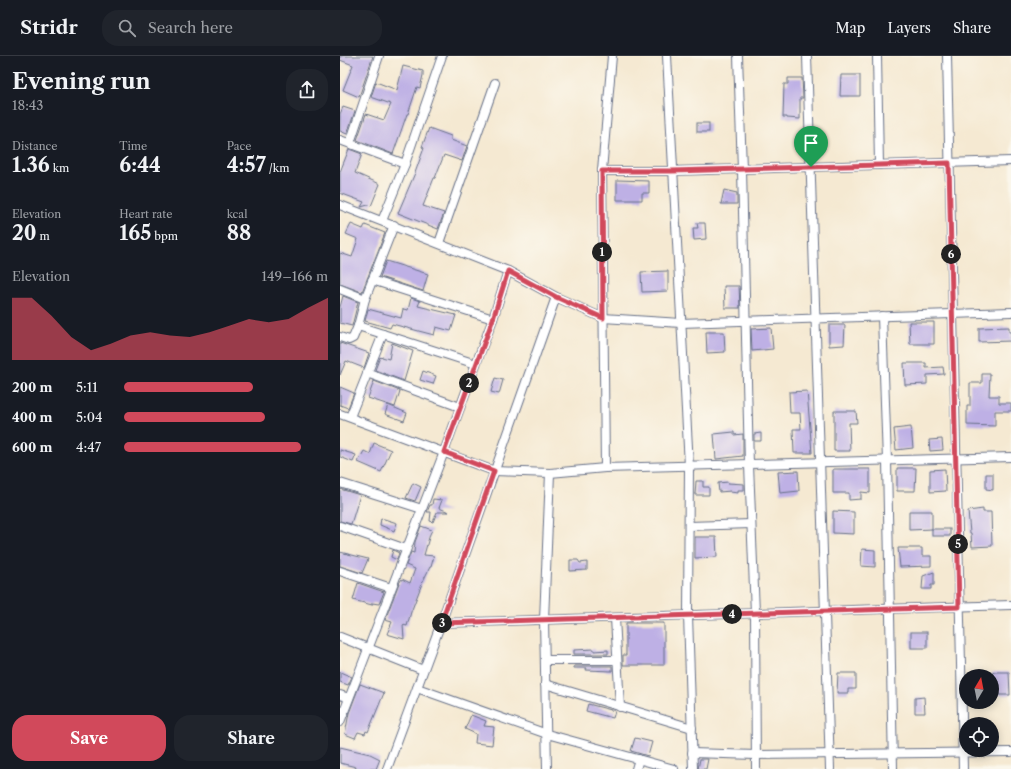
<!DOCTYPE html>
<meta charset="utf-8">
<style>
:root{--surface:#171b24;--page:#20242c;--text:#f1f3f6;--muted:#9ea1a6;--line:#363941;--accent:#d1495b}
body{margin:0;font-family:"Libre Caslon Text",serif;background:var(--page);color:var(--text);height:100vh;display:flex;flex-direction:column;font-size:15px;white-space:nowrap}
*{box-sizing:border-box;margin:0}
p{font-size:13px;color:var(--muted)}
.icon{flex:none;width:22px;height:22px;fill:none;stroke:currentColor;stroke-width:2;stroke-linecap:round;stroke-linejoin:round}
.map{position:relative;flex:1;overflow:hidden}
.drawer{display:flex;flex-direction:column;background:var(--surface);width:340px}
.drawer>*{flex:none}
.needle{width:26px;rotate:10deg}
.tools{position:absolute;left:619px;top:613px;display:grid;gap:8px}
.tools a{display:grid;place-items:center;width:40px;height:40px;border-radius:50%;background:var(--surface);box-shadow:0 2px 10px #0003;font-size:20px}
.pin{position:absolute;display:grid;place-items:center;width:34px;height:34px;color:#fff;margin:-41px -17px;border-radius:50% 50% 50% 0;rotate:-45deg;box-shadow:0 0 4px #0007}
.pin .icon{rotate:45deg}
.km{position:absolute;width:20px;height:20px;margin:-10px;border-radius:50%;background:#222;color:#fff;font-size:11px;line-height:20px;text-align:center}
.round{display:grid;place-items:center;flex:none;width:42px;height:42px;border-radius:16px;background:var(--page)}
.overview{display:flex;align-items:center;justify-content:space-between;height:68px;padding:0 12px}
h1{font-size:22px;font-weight:800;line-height:30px}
.stats{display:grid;grid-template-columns:repeat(3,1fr);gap:6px;height:68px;padding:4px 12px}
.stats div{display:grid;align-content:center}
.stats b{font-size:20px;font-weight:800}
.stats small{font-size:11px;font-weight:400}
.stats p{font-size:11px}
.chart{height:112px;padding:8px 12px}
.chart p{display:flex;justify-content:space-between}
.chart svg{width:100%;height:72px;margin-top:4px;fill:var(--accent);opacity:.7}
.action{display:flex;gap:8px;margin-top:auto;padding:8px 12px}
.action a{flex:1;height:46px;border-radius:16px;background:var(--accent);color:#fff;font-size:16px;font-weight:800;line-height:46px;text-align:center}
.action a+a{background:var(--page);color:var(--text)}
ul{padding:0 12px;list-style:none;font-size:13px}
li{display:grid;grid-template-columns:64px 48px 1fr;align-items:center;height:30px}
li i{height:10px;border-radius:5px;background:var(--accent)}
header{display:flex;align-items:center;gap:24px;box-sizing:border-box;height:56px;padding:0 20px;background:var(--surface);border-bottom:1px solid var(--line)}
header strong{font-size:19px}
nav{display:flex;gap:22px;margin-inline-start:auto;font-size:14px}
.search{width:280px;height:36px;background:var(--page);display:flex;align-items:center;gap:10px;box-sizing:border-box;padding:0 14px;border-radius:16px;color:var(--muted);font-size:15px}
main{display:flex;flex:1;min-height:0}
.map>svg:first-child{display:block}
</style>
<header>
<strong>Stridr</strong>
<div class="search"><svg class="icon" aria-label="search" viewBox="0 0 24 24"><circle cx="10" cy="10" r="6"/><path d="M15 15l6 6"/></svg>Search here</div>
<nav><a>Map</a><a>Layers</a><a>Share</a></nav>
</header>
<main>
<section class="drawer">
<div class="overview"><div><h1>Evening run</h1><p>18:43</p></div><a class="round"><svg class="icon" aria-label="share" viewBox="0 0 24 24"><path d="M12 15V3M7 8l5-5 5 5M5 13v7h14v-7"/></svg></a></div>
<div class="stats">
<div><p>Distance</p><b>1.36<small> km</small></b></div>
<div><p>Time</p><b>6:44</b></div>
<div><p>Pace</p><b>4:57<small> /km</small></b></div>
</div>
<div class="stats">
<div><p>Elevation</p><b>20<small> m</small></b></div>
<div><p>Heart rate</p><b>165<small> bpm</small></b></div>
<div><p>kcal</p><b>88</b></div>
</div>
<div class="chart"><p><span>Elevation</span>149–166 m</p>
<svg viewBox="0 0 160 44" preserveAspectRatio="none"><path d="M0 44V6L10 6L20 17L30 30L40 38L50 34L60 29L70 27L80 29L90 30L100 27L110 23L120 19L130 21L140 19L150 12L160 6V44z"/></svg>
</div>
<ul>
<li><b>200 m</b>5:11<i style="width:63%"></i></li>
<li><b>400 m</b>5:04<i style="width:69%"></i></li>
<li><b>600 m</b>4:47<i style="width:87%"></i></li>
</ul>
<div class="action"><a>Save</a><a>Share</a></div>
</section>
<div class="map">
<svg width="671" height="713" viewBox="0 0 671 713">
<rect width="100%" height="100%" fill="#fbf7ec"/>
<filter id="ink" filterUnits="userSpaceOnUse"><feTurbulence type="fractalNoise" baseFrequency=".025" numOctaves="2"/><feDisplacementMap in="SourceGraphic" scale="8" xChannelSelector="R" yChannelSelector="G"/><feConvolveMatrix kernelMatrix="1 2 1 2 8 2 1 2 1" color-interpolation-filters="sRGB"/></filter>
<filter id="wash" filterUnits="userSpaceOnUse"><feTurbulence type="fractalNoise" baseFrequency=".012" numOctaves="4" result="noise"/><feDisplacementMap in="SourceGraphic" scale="16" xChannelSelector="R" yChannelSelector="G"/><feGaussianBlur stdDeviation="0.9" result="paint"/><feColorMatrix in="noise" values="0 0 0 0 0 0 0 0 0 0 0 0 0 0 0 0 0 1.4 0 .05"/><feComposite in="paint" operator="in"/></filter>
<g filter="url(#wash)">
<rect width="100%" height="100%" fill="#f5e9d2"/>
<g id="blocks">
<g fill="#beb0e5">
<polygon points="0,0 33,0 19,41 3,34 13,9 0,4"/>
<polygon points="63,10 83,15 83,19 80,32 77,31 68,58 67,58 53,98 17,84 26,58 44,64 51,48 31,41 36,26 57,34"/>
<polygon points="501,19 520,19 520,40 500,40"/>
<polygon points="448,22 462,22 463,42 460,42 460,63 447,62 447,61 443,61 444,28 448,28"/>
<polygon points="3,51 15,55 7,78 0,75 0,58"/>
<rect x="357" y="67" width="12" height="9"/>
<polygon points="89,72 111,80 111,84 127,90 122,105 104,99 95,122 94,122 83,150 104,157 98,173 58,157 75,117 84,92 82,91"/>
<polygon points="9,93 22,98 15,117 40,128 31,150 28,149 21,151 24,146 0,137 0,116"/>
<polygon points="277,124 309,125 309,137 302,137 302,144 277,144"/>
<polygon points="384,134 397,137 397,148 381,148"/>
<polygon points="357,167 365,167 366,183 354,184 353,172 358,172"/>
<polygon points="11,168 23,173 25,169 45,177 22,236 0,228 0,197 12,201 18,183 6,178"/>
<polygon points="46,205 88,218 83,235 40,221"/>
<polygon points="328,215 328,235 302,236 301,216"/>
<polygon points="384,230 399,230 400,252 385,252"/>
<polygon points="3,240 18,246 12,270 0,267 0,251"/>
<polygon points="71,242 80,245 78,250 116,259 111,275 96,271 94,279 52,268 50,272 25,265 28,253 61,262 63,253 68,254"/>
<polygon points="569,266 594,266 594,288 570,288"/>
<polygon points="489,269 505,269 504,289 489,290"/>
<polygon points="669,271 669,276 671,276 671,285 639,286 639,272"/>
<polygon points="431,272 433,293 412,295 411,273"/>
<polygon points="366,276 384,276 385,296 367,297"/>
<polygon points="0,287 29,297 24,312 6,305 0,319"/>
<polygon points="52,287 73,295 64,325 35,314 40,301 41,302 42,301 49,303"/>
<polygon points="564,307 586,307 586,312 603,311 604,318 587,319 587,328 565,329"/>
<polygon points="83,315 96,320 93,328 80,324"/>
<polygon points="642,318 650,318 649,340 659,340 659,347 671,347 671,355 655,355 655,370 627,369 627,350 630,350 630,327 642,327"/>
<polygon points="155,322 163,324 159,338 151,336"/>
<polygon points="34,325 60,335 55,351 28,342"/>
<polygon points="0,331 14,337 8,352 0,349"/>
<polygon points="467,335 472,397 454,397 453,373 461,373 460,357 450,357 449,336"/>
<polygon points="48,349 67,357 64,365 45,358"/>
<polygon points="494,355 516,355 517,367 509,367 510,395 494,395"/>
<polygon points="571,371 573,392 556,394 554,373"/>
<polygon points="394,376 394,379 403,378 403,400 376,403 374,378"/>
<polygon points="421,377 421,385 414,385 414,378"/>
<polygon points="602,383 603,394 590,395 589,384"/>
<polygon points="34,387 51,394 41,416 18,406 24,395 30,398"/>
<polygon points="0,394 16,399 13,406 0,401"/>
<polygon points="557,412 576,412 575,435 557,435"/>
<polygon points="493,413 530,413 530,437 521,436 521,443 509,444 509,437 493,437"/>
<polygon points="605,413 606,435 590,436 590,414"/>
<polygon points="458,415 459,435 440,437 438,416"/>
<polygon points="646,418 653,418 653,434 646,433"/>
<polygon points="356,425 363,425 363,431 369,431 369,439 355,439"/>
<polygon points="388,426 388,427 404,428 404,434 398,434 398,437 390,436 391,435 379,436 378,427"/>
<polygon points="73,427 81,431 75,445 66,442"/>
<polygon points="0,433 20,439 11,468 0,465"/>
<polygon points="93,443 102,444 99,452 109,456 97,456 93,466 90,465 91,456 87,456 90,449 92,449"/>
<polygon points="643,453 643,456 651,456 652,490 632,491 631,477 630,477 628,455"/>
<polygon points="493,455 514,456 514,478 493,477"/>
<polygon points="569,455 592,455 592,473 569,474"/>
<polygon points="41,462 57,467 54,475 40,469"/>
<polygon points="81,470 92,474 90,478 84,499 94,500 91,511 90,511 83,525 71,556 67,570 63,569 64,583 47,578 52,566 45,564 59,527 62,523 70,527 75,513 66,509 71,496 74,497 75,486"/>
<rect x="592" y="473" width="18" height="7"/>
<polygon points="355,481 376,481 377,501 355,502"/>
<polygon points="558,492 582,492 582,500 591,500 591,510 560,511"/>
<polygon points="522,493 535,494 535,511 521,510"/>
<polygon points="53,494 59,497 57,504 51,501"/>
<polygon points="0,496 28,503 22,517 0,510"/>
<polygon points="230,504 238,504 240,507 247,506 247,514 230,515"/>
<polygon points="594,516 594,529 591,529 591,533 582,533 583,520"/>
<polygon points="18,527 44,536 39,548 32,547 32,549 13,544"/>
<polygon points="286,567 324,567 324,609 283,609 283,599 286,599"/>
<rect x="571" y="576" width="16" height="16"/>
<polygon points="254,593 254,595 268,594 268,598 234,598 234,594"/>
<polygon points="234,610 272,610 272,615 246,614 247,612 234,612"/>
<polygon points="0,616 12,621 8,629 0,626"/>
<polygon points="655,616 669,616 670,639 652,639 652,617"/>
<polygon points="498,617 516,617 516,633 508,633 508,637 497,637"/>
<polygon points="20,628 44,637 28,676 26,675 25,678 18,676 15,682 5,678 9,657"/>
<polygon points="584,641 585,657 575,657 575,642"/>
<polygon points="248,648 275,655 273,662 246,655"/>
<polygon points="131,659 146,665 144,670 154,671 152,689 135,687 136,678 125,673"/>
<polygon points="295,682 312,686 308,700 291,695"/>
<polygon points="0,691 30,698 40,703 36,713 15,713 16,711 0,707"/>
<polygon points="360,703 368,703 366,713 358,713"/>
</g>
</g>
</g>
<g filter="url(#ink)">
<use href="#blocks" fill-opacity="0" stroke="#677087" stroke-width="1"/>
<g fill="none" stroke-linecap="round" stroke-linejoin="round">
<g stroke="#677087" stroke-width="10">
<g id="street">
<polyline points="272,0 262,115 332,115 671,105"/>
<polyline points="327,0 349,410 348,559 353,713"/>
<polyline points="398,0 402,113 409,409 415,557 416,713"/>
<polyline points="467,0 490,713"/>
<polyline points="537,0 539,109"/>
<polyline points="607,0 621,608 623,713"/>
<polyline points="0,84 65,108"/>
<polyline points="10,87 39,0"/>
<polyline points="262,115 265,412"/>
<polyline points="0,149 168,215 216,241 263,262 341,267 671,256"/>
<polyline points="42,165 65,108 102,0"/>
<polyline points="99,187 155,27"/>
<polyline points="32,224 153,263"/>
<polyline points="0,233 25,243"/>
<polyline points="542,260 547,405 553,713"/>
<polyline points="18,270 136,308 153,263 168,215"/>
<polyline points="0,281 9,284 13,282 18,270 25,243 54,169"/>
<polyline points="27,317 120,351"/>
<polyline points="0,358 154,415 210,417 265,412 671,401"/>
<polyline points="10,361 43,278"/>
<polyline points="0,427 82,453"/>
<polyline points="0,470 66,493"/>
<polyline points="349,470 411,468"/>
<polyline points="0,515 51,532"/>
<polyline points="275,562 280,651"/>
<polyline points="101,567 671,549"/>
<polyline points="0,581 83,614"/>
<polyline points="205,604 277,604"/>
<polyline points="205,628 352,672"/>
<polyline points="77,632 207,678 334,713"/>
<polyline points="0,639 9,642"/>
<polyline points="0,666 104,396 136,308"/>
<polyline points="352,697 416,699 671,696"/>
<polyline points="47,713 101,567 216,241"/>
<polyline points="207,713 204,564 210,417"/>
<polyline points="296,713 299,703"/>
</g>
</g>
<use href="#street" stroke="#fff" stroke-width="8"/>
</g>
</g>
<g fill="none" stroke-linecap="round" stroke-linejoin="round" filter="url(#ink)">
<g stroke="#fff" stroke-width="8">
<polygon id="route" points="609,107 619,551 101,567 154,415 104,396 153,263 168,215 216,241 263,262 262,115 332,115"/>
</g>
<use href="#route" stroke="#d1495b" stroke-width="5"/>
</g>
</svg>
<div class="tools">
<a><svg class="needle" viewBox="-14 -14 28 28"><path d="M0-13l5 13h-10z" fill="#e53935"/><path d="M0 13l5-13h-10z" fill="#9ea1a6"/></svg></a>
<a><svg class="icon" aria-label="locate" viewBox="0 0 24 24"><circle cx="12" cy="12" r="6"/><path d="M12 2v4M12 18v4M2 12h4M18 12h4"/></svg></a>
</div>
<div class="pin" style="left:471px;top:111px;background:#1e9e55"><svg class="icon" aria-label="arrive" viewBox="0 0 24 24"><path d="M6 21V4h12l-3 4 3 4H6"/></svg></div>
<b class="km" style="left:262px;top:196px">1</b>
<b class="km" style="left:129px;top:327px">2</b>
<b class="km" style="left:102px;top:567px">3</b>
<b class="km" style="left:392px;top:558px">4</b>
<b class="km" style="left:618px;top:488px">5</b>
<b class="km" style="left:611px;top:198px">6</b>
</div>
</main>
